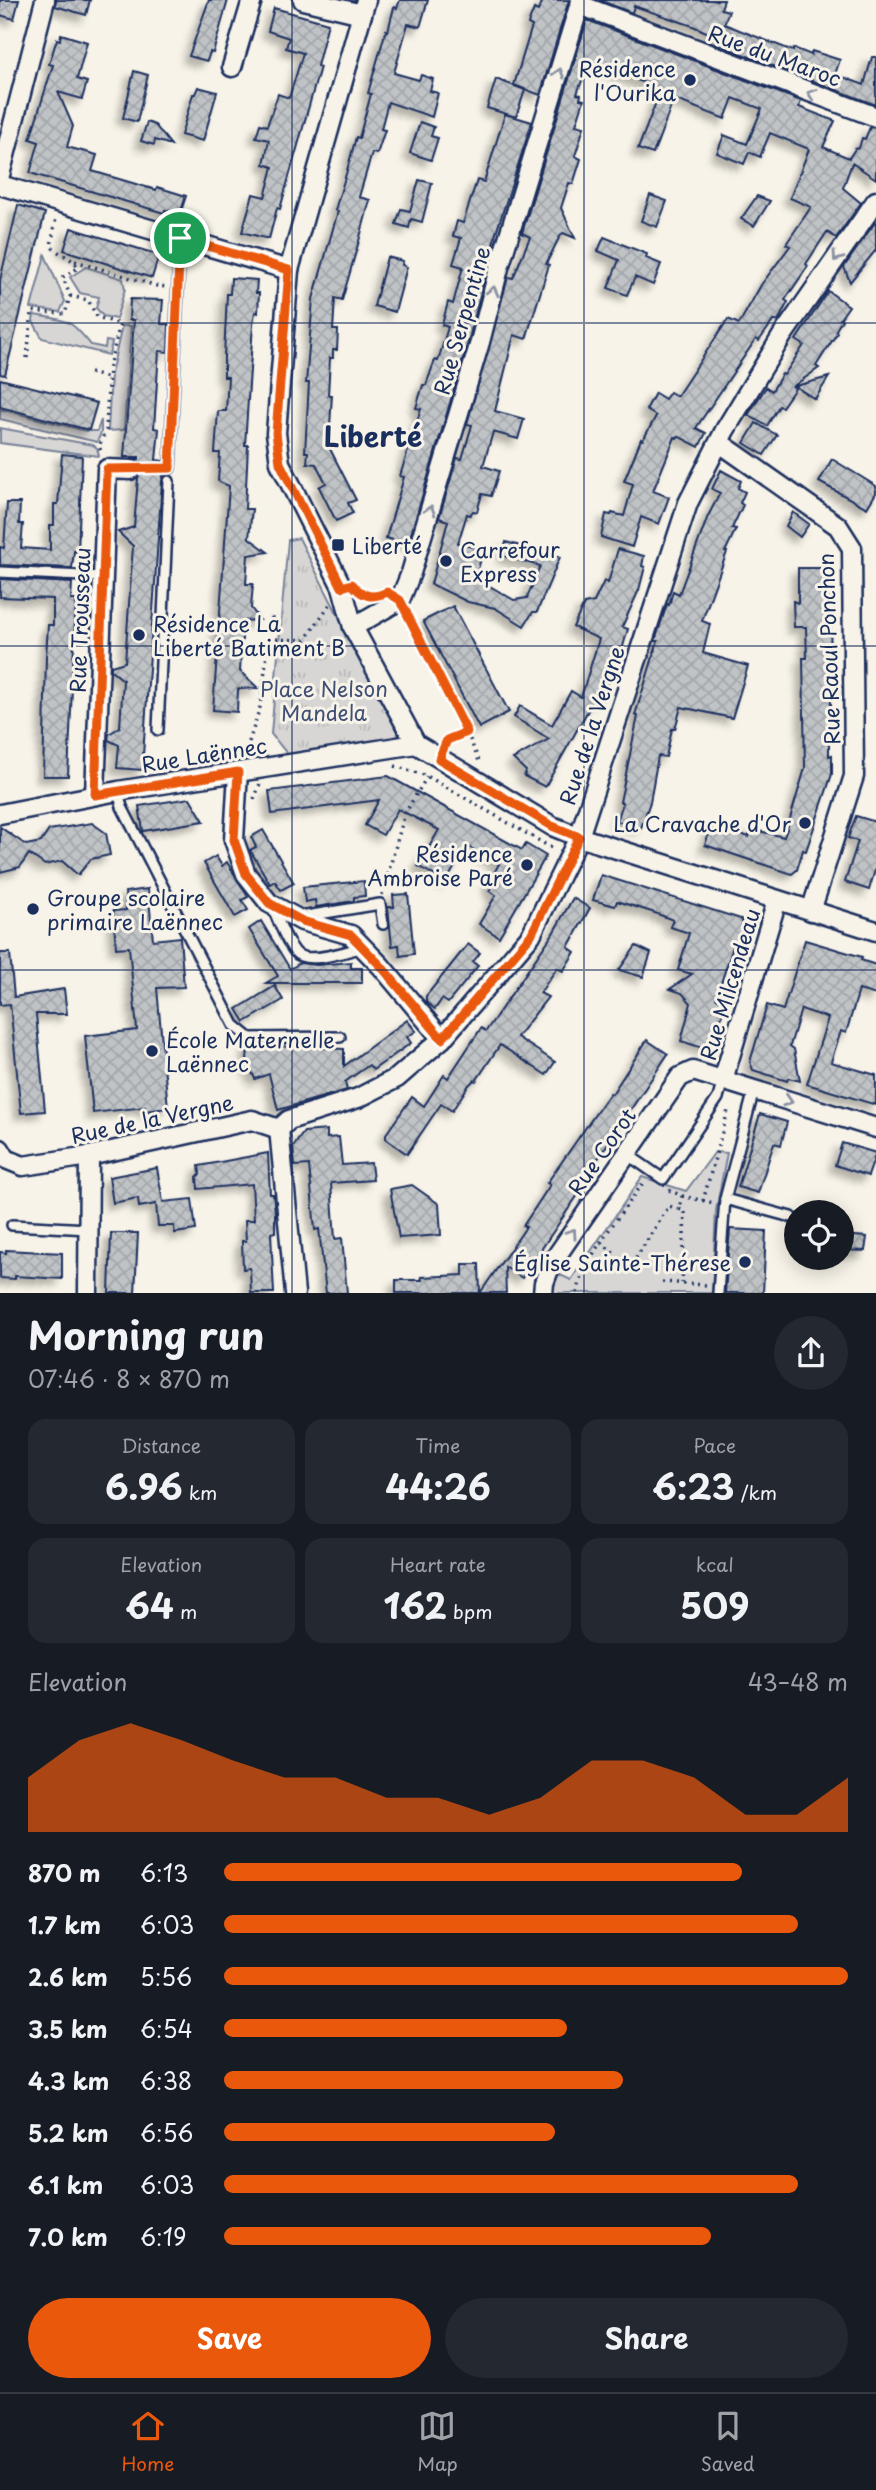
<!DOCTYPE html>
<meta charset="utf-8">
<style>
:root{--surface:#171b24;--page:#242831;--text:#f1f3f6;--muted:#9ea1a6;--line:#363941;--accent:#ea580c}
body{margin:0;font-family:"Playpen Sans",sans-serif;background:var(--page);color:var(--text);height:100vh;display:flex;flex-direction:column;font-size:26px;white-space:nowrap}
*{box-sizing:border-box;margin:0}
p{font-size:23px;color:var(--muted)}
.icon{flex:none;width:38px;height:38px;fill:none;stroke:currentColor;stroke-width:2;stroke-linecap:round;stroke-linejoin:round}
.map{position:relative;height:1293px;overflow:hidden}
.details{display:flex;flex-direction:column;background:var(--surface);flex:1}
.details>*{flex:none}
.controls{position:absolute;left:784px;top:1200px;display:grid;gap:14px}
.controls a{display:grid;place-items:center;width:70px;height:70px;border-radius:50%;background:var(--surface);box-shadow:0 4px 18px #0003;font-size:35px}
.pin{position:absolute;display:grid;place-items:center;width:60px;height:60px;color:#fff;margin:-30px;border:4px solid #fff;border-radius:50%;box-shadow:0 2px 7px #0007}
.round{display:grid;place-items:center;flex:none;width:74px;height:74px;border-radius:37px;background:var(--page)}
.summary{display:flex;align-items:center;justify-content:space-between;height:119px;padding:0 28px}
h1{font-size:38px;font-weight:700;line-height:52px}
.figures{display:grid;grid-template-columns:repeat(3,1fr);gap:10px;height:119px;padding:7px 28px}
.figures div{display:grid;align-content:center;border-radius:18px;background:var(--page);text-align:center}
.figures b{font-size:35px;font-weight:700}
.figures small{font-size:19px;font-weight:400}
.figures p{font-size:19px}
.chart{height:196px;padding:14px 28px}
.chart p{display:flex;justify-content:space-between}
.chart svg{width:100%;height:126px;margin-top:7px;fill:var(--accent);opacity:.7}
.cta{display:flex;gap:14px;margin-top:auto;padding:14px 28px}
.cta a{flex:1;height:80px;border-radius:42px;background:var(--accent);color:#fff;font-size:28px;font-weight:700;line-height:80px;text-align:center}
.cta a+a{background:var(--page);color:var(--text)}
ul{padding:0 28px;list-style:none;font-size:23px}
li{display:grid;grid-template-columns:112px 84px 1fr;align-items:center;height:52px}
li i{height:18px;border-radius:9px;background:var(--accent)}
.menu{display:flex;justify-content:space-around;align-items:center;height:98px;border-top:2px solid var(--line);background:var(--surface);font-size:19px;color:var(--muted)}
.menu a{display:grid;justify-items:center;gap:4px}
.menu .selected{color:var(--accent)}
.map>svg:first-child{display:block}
</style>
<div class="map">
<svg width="876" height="1293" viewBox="0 0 876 1293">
<defs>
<pattern id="park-tufts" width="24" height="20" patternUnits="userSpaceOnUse" patternTransform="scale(1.75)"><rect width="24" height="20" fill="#d7d6d4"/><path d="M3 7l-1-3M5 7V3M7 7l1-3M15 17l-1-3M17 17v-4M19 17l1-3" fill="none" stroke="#b8b8b8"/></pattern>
<pattern id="building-cross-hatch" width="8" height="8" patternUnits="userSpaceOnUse" patternTransform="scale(1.75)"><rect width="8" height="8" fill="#c0c3c5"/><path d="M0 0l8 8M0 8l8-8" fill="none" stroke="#a4a8ac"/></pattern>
<filter id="shadow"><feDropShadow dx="-6" dy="6" stdDeviation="3.5" flood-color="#0004"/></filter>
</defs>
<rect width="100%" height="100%" fill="#f7f3e8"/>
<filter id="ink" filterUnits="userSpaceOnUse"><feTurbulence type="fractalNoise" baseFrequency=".0143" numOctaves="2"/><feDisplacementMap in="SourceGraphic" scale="14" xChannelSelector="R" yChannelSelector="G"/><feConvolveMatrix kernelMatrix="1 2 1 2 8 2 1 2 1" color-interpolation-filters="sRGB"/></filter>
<g filter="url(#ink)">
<g fill="#d7d6d4" stroke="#798299" stroke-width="2">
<polygon points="45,255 65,301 60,312 31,308"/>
<polygon points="86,267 123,279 125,289 116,319 103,316 96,308 99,297 80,293 70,277"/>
<path d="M34,315C69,321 69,318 91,345L105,348L106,341L112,342L109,355L42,338L33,321Z"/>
<polygon points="122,326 131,326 124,430 108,431 111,374"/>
<polygon points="0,409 86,431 97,431 101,420 101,433 97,442 0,419"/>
<polygon points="0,428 93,445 97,448 99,456 0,443"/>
<polygon points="715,1152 727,1153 716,1210 712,1293 553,1293 556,1273 571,1280 642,1177 686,1191"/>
</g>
<polygon fill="url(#park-tufts)" stroke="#798299" stroke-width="2" points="299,538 399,735 389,744 288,755 271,734 288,540"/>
<g fill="url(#building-cross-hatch)" stroke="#1b2f5e" stroke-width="2" filter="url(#shadow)">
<polygon points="0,0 19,0 14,19 0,15"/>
<polygon points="56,0 90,0 86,15 55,6"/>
<polygon points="209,0 228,0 213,53 210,52 207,61 189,56"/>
<polygon points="400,0 428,0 420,27 408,24 394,73 419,80 421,75 433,79 430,91 438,93 432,117 388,102 381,129 385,130 377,154 372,153 359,197 370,200 359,241 342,300 335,298 333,330 338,330 337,350 333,350 333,358 330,358 328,395 332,395 329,441 326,441 356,500 348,503 353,513 336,521 319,487 326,483 316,464 307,463 308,452 305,452 309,383 306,383 313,299 338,211 335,210 346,174 356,137 359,138 371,94 368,93 386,30 388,31 394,7 397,8"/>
<polygon points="543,0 569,0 540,95 514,85 532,26 528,24 534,9 538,11"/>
<polygon points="599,0 724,0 721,9 729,11 724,24 793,51 794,48 811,55 812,51 840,60 835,74 864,85 872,57 876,57 876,105 708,41 711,34 693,26 634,6 632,13"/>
<polygon points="274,8 328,23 317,66 320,67 280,209 277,208 269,239 242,232 253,194 265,197 273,167 264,164 269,140 256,137 260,124 267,126 278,94 289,98 303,53 286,48 289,38 268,31"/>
<polygon points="587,20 801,101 799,107 835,121 823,147 849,158 855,149 859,148 862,138 865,139 870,127 876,128 876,179 852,163 843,188 861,203 836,238 827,232 806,264 808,266 785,300 788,302 778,321 773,321 759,341 756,339 696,428 706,433 699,447 678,436 677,438 675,437 653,491 669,497 659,524 641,517 632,547 601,537 606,514 611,515 612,513 624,516 633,484 624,481 641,439 643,440 656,416 646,410 655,393 665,399 670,392 677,396 728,319 739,324 761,285 790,246 786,244 811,207 790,198 809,149 770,133 760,157 749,152 744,164 717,153 724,135 747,144 762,109 733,98 725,119 674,99 653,154 638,149 661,89 589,62 577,94 581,95 580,99 584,100 576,125 584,127 575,156 581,159 573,184 569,183 561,208 575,238 563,233 559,238 546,264 549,265 526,339 514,335 495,411 524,419 518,439 493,432 483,466 499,471 491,496 482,494 477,512 473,511 470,515 467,514 458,543 483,550 476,578 514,600 527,598 540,566 503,556 506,542 560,557 537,612 533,612 524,626 495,608 468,602 431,584 448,521 439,518 457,458 462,459 472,425 467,424 508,277 513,278 530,237 522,233"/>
<polygon points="61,34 87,42 77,79 87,82 82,99 58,92 73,126 67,147 97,155 92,171 156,190 157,187 186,196 180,214 165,210 164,213 30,173 39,142 30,139 53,65 49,64 57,39 60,40"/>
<polygon points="134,71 148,75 137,122 123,118"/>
<polygon points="496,79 525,90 516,117 487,108"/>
<polygon points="198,87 217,92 203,141 181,135 193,94 195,94"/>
<polygon points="505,114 532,122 496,233 469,339 408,544 386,538 404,477 400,476 421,409 416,408 423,385 426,385 435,360 438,361 448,327 442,325 448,302 453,304 463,267 453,264 461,238 453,236 457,221 463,223 477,180 484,182"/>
<polygon points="147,122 155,125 171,145 155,140 154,145 141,141"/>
<polygon points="420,122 434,127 431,136 438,138 431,160 410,153"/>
<polygon points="419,180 432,183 422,222 411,219 409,228 396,224 401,209 410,211"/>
<polygon points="650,195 667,201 657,227 641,221"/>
<polygon points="757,196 770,201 754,226 741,219"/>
<polygon points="18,205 45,213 5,375 0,374 0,280"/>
<polygon points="876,221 876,250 850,282 844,267"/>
<polygon points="71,228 159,255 152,278 64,250"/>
<polygon points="604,237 647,254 646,258 661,264 653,285 635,277 627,295 608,288 619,260 598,251"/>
<polygon points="387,257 403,261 402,265 407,267 395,312 374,306"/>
<polygon points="231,278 257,280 256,293 259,293 258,313 255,312 253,324 245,445 248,445 245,509 252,509 249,538 268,552 248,555 246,584 253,584 251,608 260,620 243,621 240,671 258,688 238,689 237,712 213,710 229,486 218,481 220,453 215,453 218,411 226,411 228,377 224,377 224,356 227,294 230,294"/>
<polygon points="828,291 849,306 840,319 842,320 836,330 837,333 816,366 819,368 792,387 829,377 815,399 796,387 782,407 779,406 767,426 748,415 766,387 772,391 782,374 784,375 804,345 796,340"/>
<polygon points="130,299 163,300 161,324 169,324 168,352 159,351 154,428 159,429 156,460 163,461 164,471 167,474 163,475 162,481 142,770 117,768 119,745 108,740 109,734 120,727 123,680 111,670 111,666 125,662 133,546 118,532 134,527 138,478 141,470 137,461 131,459 139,459 139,457 124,457 134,320 129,320"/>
<polygon points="0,379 97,403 89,430 0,407"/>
<polygon points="756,423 777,435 764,455 744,443"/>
<polygon points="62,454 82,456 78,552 74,551 72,568 0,565 0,547 4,548 7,503 20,503 19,524 23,524 21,548 50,550 50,525 54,525 54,504 58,504"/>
<polygon points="832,459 876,486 876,493 867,508 819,482"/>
<polygon points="721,470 741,481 738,488 745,492 740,503 743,505 732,528 736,529 725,552 727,552 702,621 710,624 703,653 748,666 732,718 681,707 675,729 672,729 666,757 658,756 650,802 641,828 617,821 623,803 620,802 638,716 635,715 658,641 655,641 667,604 669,605 673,591 679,594 708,516 720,493 712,489"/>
<polygon points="793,512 809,524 800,537 786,526"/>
<polygon points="618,549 644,556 642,566 645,567 639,590 622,627 628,629 620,657 617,657 602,700 595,698 545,787 524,776 526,771 513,759 549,739 514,717 520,706 552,725 571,691 581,697 599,639 573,627 584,604 594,602 604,581 608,583"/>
<polygon points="798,568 830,568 831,708 829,708 829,756 832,755 832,774 806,851 803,850 797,870 792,874 705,845 712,824 749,837 751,829 784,837 786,832 805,768 803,658 807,658 806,627 794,627 793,601 798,603"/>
<polygon points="0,579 72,583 71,600 76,600 68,776 43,776 46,657 48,625 53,625 53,599 0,597"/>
<polygon points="453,606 509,712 479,728 423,621"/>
<polygon points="388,776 522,850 526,844 546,856 499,937 479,924 496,895 489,891 492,887 488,884 499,864 467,846 446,882 418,866 439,830 398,809 383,835 365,825 379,800 272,814 269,791"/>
<polygon points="190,798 204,821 143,831 139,806"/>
<polygon points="856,816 876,822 876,867 869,890 845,882 858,841 848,838"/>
<polygon points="92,823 106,833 110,855 91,859 78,875 62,861 45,865 29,854 20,867 0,872 0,827 26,845 41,842 49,830"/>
<polygon points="263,830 294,883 281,890 275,881 270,884 250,850 256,847 251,837"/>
<polygon points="216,856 222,866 227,862 248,897 242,900 248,910 235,917 204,863"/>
<polygon points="601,875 741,919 745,928 739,949 733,947 716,998 726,1001 712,1051 681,1041 691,1003 682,993 670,989 692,974 678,970 689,933 670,927 673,920 655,913 617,901 615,906 593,900"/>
<polygon points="364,881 365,896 354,897 354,901 316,907 315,900 305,902 303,887"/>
<polygon points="148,889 153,940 180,937 184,987 157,988 168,1108 145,1111 145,1107 93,1113 85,1036 137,1030 129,947 116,948 113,911 126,910 125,892"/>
<polygon points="408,894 414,954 400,956 399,945 392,946 388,907 394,907 393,895"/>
<polygon points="573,898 590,908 568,947 575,952 563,971 557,968 540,993 548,997 517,1037 555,1062 546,1075 500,1045 476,1081 474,1080 469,1085 452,1111 441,1104 407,1154 386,1139 386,1134 412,1097 424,1106 444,1075 448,1078 481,1028 486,1031 552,935"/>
<polygon points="261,921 290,969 300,963 317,965 351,962 351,968 362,968 362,983 266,983 278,976 249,929"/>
<polygon points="805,940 862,957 861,960 876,965 876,995 859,990 846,1033 841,1031 831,1062 876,1075 876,1105 807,1084 828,1018 801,1009 790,1046 794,1049 800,1081 788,1078 787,1081 753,1070 750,1062 767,1005 783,1010"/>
<polygon points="468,944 480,953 473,962 478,966 448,1003 442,999 435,1009 426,1002 426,996"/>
<polygon points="636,946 651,953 643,977 619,970"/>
<polygon points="0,953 10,953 14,997 64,989 67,1014 36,1014 45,1111 21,1113 10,1004 0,1005"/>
<polygon points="275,986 283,1000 245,1022 237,1009"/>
<polygon points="407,1020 416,1031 407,1037 411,1043 373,1070 369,1065 345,1082 347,1090 278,1110 269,1074 255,1079 247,1061 248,1045 344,1049 344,1066"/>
<polygon points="647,1040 668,1054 591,1169 594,1171 522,1278 505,1267 506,1293 396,1293 396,1280 422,1280 421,1277 463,1275 463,1264 479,1264 480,1293 526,1227 523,1226 550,1185 547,1183 610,1093 612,1094"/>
<polygon points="760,1114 787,1122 781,1145 774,1143 758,1193 738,1187"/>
<polygon points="327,1130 327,1138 339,1137 342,1165 371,1163 373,1180 331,1183 335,1239 342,1238 347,1293 326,1293 319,1229 315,1230 309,1165 295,1166 293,1147 304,1132"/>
<polygon points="842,1143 876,1153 868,1176 835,1165"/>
<polygon points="268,1153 270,1194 273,1194 275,1212 275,1232 271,1233 274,1293 251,1293 250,1268 243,1269 242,1241 246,1241 245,1220 254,1220 252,1184 198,1189 197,1177 200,1174 199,1166"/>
<polygon points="157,1168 163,1202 192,1199 196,1230 175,1233 174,1226 158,1226 156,1204 139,1207 138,1198 113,1203 109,1177"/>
<polygon points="412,1185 439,1204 441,1235 399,1238 390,1189"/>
<polygon points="730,1229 766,1231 763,1293 725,1293"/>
<polygon points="111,1233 138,1233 135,1293 109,1293"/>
<polygon points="842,1235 867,1237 865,1251 842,1250"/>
<polygon points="6,1250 62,1253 62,1279 15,1276 15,1279 0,1278 0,1252 6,1253"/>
</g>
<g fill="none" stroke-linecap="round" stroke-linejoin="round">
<g stroke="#1b2f5e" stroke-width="14">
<g id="lane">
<polyline points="170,468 180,238"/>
<polyline points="0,572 103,577"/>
<polyline points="158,730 169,481"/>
<polyline points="118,791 122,807 234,1025 250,1038 340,1037"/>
<path d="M272,907C279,921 285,940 295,952C306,966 347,951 363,947"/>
<polyline points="300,917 380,904 383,924"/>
<polyline points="627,1154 663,1179 718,1098 723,1080"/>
<polyline points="725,1199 791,1217"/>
<polyline points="12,1225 89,1229"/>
<polyline points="718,1293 725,1199 754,1090"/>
</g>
</g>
<g stroke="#1b2f5e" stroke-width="23">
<g id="street">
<polyline points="303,0 362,14"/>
<polyline points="366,0 289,270 276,433 280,463 342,587 353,627 416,744 552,826 579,837 876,931"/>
<polyline points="580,5 876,117"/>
<polyline points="232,67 252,0"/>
<polyline points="0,175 45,0"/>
<polyline points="0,185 289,270"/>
<polyline points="720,443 838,526 852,548 854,776 811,911"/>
<polyline points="353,627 400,600 411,573 480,342 499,268 581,0"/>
<polyline points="238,772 234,840 246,874 269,903 302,921 351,935 381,966 442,1039"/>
<polyline points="95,795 107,469 130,470"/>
<polyline points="0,814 118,791 416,744"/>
<polyline points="723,1080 777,900"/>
<polyline points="279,1129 295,1293"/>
<polyline points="0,1149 6,1159 23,1166 89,1156 252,1120 279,1129 289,1120 358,1098 397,1078 442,1039 531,935 579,837 688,503 725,430 782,336 876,201"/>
<polyline points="88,1293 89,1156"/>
<polyline points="543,1293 544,1283 551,1264 680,1077 693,1071 876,1128"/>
</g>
</g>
<g stroke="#1b2f5e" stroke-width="3.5" stroke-dasharray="2 5" stroke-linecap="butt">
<polyline points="75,261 157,286 167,287"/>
<polyline points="70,296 88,300 97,317 120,324 109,367 106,430 99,446 102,454"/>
<path d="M27,358L32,311L65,314L70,296L63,277L78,268C73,257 59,255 51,246L56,218"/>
<polyline points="90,373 108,378"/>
<polyline points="407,614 464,725 479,761"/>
<polyline points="269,639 305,640 330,604"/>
<polyline points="249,742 260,707 272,617"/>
<polyline points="446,745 448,740 467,732"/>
<polyline points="395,766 427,776 555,850"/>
<polyline points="254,799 260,784"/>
<polyline points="382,895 405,813 428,775"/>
<polyline points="669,1190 682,1196 679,1209 685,1211 682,1283"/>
<polyline points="682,1196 714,1203"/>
<polyline points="703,1201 729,1107"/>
<polyline points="601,1243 615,1253"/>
<polyline points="632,1264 669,1206 679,1209"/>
<polyline points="662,1282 706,1285"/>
<path d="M577,1293C585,1256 621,1215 643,1183L646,1184"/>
</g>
<use href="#lane" stroke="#f7f3e8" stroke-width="9"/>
<use href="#street" stroke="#f7f3e8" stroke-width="18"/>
</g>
<defs><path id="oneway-chevron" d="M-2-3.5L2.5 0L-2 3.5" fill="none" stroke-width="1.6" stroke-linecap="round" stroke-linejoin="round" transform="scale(1.75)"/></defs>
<g stroke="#8991a3">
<use href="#oneway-chevron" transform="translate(559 73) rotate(-73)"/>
<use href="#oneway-chevron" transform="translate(812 94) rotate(-160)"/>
<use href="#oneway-chevron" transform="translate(837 257) rotate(125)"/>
<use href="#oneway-chevron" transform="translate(493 291) rotate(-76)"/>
<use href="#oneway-chevron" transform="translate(430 510) rotate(-73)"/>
<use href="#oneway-chevron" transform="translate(788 1101) rotate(17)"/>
<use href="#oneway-chevron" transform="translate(572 1233) rotate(-55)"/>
</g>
</g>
<g fill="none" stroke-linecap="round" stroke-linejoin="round" filter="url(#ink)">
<g stroke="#fff" stroke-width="14">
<path id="route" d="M180,238L289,270L276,433L280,463L342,587L352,584C363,597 372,599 387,592L400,600L467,732L447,740L439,759L552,826L579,837L531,935L442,1039L381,966L351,935L302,921L269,903L246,874L234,840L238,772L95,795L107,469L170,468Z"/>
</g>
<use href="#route" stroke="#ea580c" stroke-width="9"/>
</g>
<path fill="none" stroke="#1b2f5e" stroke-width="2" stroke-opacity="0.55" d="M292,0V1293M584,0V1293M0,323H876M0,646H876M0,970H876"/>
<g fill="#1b2f5e" stroke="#f7f3e8" stroke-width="2.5">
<circle cx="690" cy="80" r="7"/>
<rect x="331" y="538" width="14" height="14" rx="3.5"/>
<circle cx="446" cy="561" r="7"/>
<circle cx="139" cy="635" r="7"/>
<circle cx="805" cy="823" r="7"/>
<circle cx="527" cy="865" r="7"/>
<circle cx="33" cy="909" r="7"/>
<circle cx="152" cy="1051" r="7"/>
<circle cx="745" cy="1262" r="7"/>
</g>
<g text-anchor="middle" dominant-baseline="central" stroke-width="6" stroke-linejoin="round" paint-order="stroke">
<g font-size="21" fill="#1b2f5e" stroke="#f7f3e8">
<text transform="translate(775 55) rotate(20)">Rue du Maroc</text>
<text transform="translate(461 320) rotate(-74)">Rue Serpentine</text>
<text transform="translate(79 620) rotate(-88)">Rue Trousseau</text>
<text transform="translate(828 649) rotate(-92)">Rue Raoul Ponchon</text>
<text transform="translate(591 725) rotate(-72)">Rue de la Vergne</text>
<text transform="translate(204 754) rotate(-9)">Rue Laënnec</text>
<text transform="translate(729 984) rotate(-73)">Rue Milcendeau</text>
<text transform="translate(152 1118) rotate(-12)">Rue de la Vergne</text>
<text transform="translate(601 1151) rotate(-55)">Rue Corot</text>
</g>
<g font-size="21" fill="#1b2f5e" stroke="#f7f3e8" text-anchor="start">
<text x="676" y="68" text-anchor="end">Résidence<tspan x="676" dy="24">l'Ourika</tspan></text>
<text x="352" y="545">Liberté</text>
<text x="460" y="549">Carrefour<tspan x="460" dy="24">Express</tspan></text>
<text x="153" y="623">Résidence La<tspan x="153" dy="24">Liberté Batiment B</tspan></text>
<text x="791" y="823" text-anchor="end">La Cravache d'Or</text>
<text x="513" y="853" text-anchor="end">Résidence<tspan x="513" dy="24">Ambroise Paré</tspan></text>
<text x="47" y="897">Groupe scolaire<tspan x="47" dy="24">primaire Laënnec</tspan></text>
<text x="166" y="1039">École Maternelle<tspan x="166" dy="24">Laënnec</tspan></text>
<text x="731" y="1262" text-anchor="end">Église Sainte-Thérese</text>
</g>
<g font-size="21" fill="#415076" stroke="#f7f3e8">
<text x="324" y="688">Place Nelson<tspan x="324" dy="24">Mandela</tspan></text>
</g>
<g font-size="28" font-weight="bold" fill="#1b2f5e" stroke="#f7f3e8">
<text x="373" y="435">Liberté</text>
</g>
</g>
</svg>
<div class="controls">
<a><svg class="icon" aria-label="locate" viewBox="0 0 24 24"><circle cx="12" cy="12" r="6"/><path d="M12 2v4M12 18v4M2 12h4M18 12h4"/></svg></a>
</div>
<div class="pin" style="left:180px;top:238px;background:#1e9e55"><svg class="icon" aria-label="arrive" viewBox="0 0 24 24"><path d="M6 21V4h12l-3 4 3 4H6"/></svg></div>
</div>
<section class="details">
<div class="summary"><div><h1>Morning run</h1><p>07:46 · 8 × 870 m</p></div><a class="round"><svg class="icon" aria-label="share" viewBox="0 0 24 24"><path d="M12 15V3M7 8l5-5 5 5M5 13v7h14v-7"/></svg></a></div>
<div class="figures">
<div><p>Distance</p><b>6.96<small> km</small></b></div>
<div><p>Time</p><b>44:26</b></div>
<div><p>Pace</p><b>6:23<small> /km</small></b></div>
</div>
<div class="figures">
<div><p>Elevation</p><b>64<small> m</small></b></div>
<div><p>Heart rate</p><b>162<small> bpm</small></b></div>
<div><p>kcal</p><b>509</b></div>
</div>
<div class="chart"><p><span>Elevation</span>43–48 m</p>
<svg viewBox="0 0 160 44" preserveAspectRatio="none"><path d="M0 44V25L10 12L20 6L30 12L40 19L50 25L60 25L70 32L80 32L90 38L100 32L110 19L120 19L130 25L140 38L150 38L160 25V44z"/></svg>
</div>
<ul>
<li><b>870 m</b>6:13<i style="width:83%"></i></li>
<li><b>1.7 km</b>6:03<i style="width:92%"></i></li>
<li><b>2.6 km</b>5:56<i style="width:100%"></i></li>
<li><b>3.5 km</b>6:54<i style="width:55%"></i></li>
<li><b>4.3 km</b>6:38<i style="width:64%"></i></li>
<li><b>5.2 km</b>6:56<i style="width:53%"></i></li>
<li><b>6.1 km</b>6:03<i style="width:92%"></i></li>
<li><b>7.0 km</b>6:19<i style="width:78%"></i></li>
</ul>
<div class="cta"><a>Save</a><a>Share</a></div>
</section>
<nav class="menu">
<a class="selected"><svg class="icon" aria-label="home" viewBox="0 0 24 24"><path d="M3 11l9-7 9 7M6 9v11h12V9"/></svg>Home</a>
<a><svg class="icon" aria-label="map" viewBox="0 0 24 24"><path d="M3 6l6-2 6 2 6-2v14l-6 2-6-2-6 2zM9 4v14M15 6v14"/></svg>Map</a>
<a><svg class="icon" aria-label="saved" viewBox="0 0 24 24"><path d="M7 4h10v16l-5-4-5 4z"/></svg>Saved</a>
</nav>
